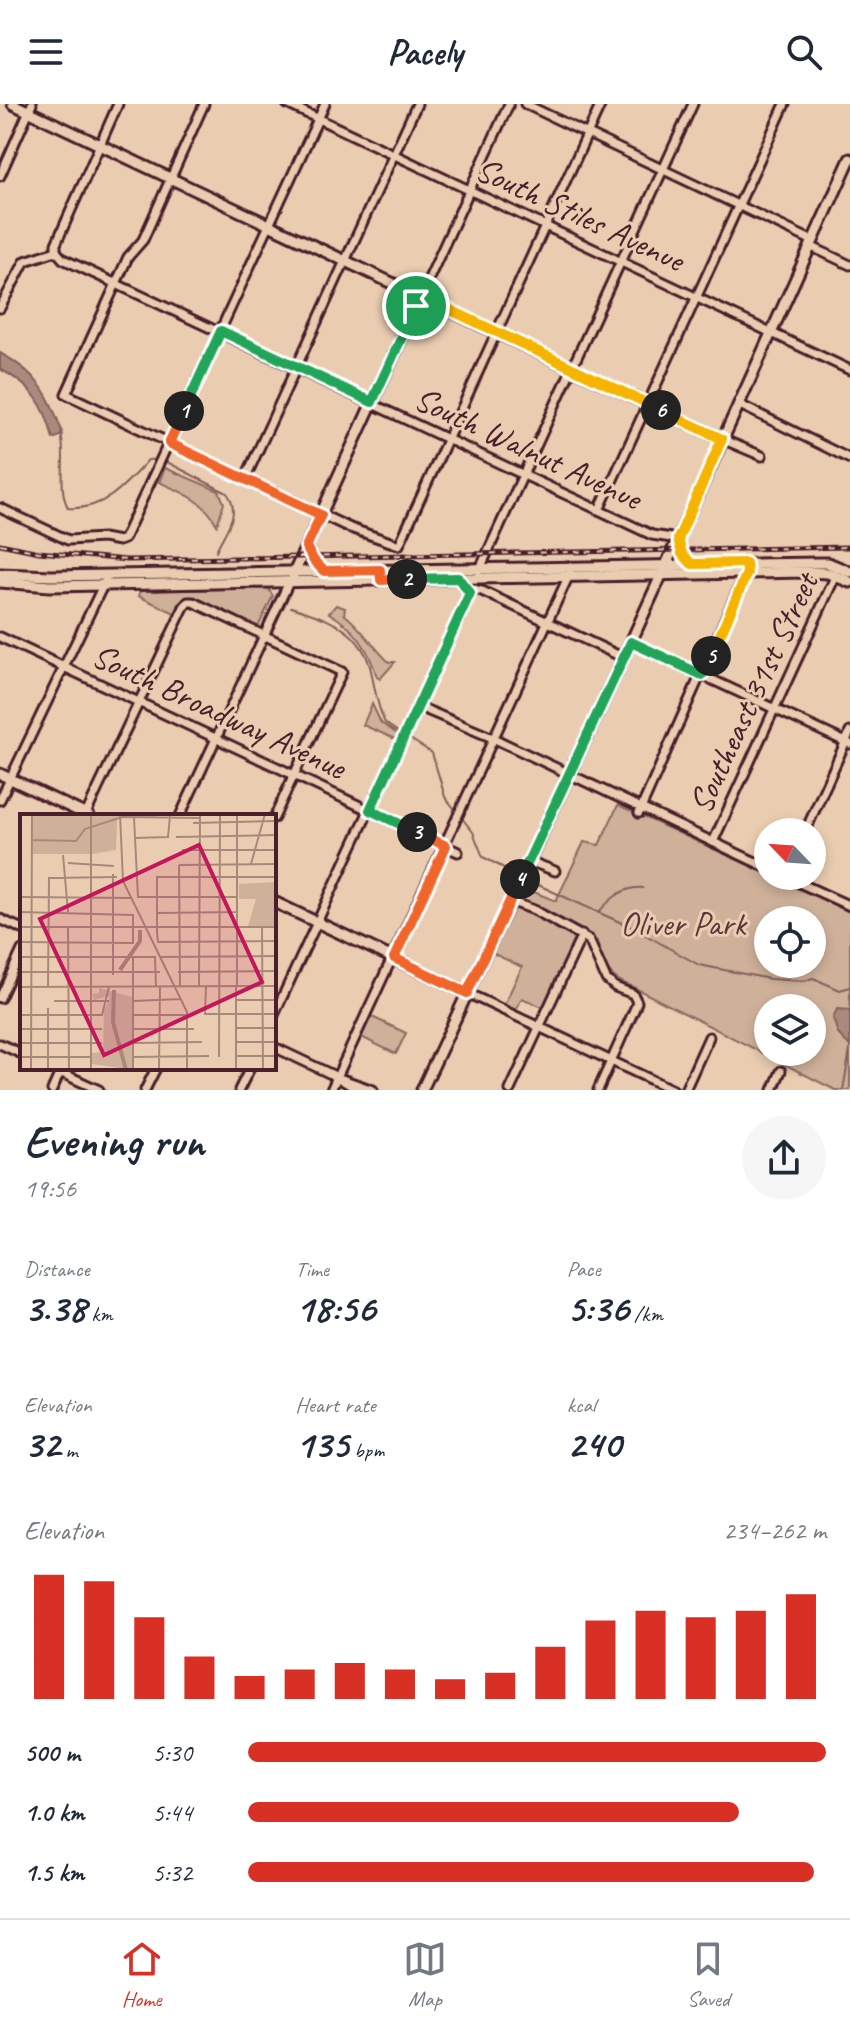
<!DOCTYPE html>
<meta charset="utf-8">
<style>
:root{--surface:#fff;--page:#f6f6f7;--text:#1f2937;--muted:#747a83;--line:#e0e1e3;--accent:#d93025}
body{margin:0;font-family:Caveat,sans-serif;background:var(--page);color:var(--text);height:100vh;display:flex;flex-direction:column;font-size:30px;white-space:nowrap}
*{box-sizing:border-box;margin:0}
p{font-size:26px;color:var(--muted)}
.icon{flex:none;width:44px;height:44px;fill:none;stroke:currentColor;stroke-width:2;stroke-linecap:round;stroke-linejoin:round}
.map{position:relative;height:986px;overflow:hidden}
.drawer{display:flex;flex-direction:column;background:var(--surface);flex:1}
.drawer>*{flex:none}
.needle{width:52px;rotate:295deg}
.fabs{position:absolute;left:754px;top:714px;display:grid;gap:16px}
.fabs a{display:grid;place-items:center;width:72px;height:72px;border-radius:50%;background:var(--surface);box-shadow:0 4px 12px #0003;font-size:40px}
.pin{position:absolute;display:grid;place-items:center;width:68px;height:68px;color:#fff;margin:-34px;border:4px solid #fff;border-radius:50%;box-shadow:0 2px 8px #0007}
.km{position:absolute;width:40px;height:40px;margin:-20px;border-radius:50%;background:#222;color:#fff;font-size:22px;line-height:40px;text-align:center}
.round{display:grid;place-items:center;flex:none;width:84px;height:84px;border-radius:42px;background:var(--page)}
.overview{display:flex;align-items:center;justify-content:space-between;height:136px;padding:0 24px}
h1{font-size:44px;font-weight:800;line-height:60px}
.metrics{display:grid;grid-template-columns:repeat(3,1fr);gap:12px;height:136px;padding:8px 24px}
.metrics div{display:grid;align-content:center}
.metrics b{font-size:40px;font-weight:800}
.metrics small{font-size:22px;font-weight:400}
.metrics p{font-size:22px}
.chart{height:224px;padding:16px 24px}
.chart p{display:flex;justify-content:space-between}
.chart svg{width:100%;height:144px;margin-top:8px;stroke:var(--accent);stroke-width:6}
ul{padding:0 24px;list-style:none;font-size:26px}
li{display:grid;grid-template-columns:128px 96px 1fr;align-items:center;height:60px}
li i{height:20px;border-radius:10px;background:var(--accent)}
header{display:flex;justify-content:space-between;align-items:center;height:104px;padding:0 24px;background:var(--surface);font-size:36px;font-weight:800}
.tab-bar{display:flex;justify-content:space-around;align-items:center;height:112px;border-top:2px solid var(--line);background:var(--surface);font-size:22px;color:var(--muted)}
.tab-bar a{display:grid;justify-items:center;gap:4px}
.tab-bar .on{color:var(--accent)}
.map>svg:first-child{display:block}
</style>
<header><svg class="icon" aria-label="menu" viewBox="0 0 24 24"><path d="M4 6h16M4 12h16M4 18h16"/></svg>Pacely<svg class="icon" aria-label="search" viewBox="0 0 24 24"><circle cx="10" cy="10" r="6"/><path d="M15 15l6 6"/></svg></header>
<div class="map">
<svg width="850" height="986" viewBox="0 0 850 986">
<rect width="100%" height="100%" fill="#eacdb0"/>
<filter id="ink" filterUnits="userSpaceOnUse"><feTurbulence type="fractalNoise" baseFrequency=".0125" numOctaves="2"/><feDisplacementMap in="SourceGraphic" scale="16" xChannelSelector="R" yChannelSelector="G"/><feConvolveMatrix kernelMatrix="1 2 1 2 8 2 1 2 1" color-interpolation-filters="sRGB"/></filter>
<g filter="url(#ink)">
<g fill="#cfb19a" stroke="#8c6862" stroke-width="2" fill-rule="evenodd">
<path d="M165,364L219,387L224,399L217,421C204,396 184,389 159,378Z"/>
<polygon points="268,484 273,492 258,523 196,495 186,493 179,499 177,510 138,492 140,487"/>
<path d="M336,501L345,504L344,510C361,523 373,543 389,558H395L380,575L377,573C368,543 356,525 329,509Z"/>
<polygon points="372,600 381,619 399,631 397,636 363,621"/>
<path d="M618,701L850,808V986H835L631,882C605,873 605,861 597,837L519,795L524,784L556,797L584,738L599,741ZM768,816H812V860H768ZM768,904H812V948H768Z"/>
<polygon points="515,804 534,810 576,835 545,904 522,894 516,906 504,901 522,863 492,849"/>
<polygon points="370,912 406,929 396,950 361,933"/>
</g>
<g fill="#ab897b" stroke="#845f5b" stroke-width="2">
<path d="M0,249C38,269 50,291 63,331L53,335C45,300 32,282 0,265Z"/>
<polygon points="837,905 850,906 850,942 838,930 833,914"/>
</g>
<g fill="none" stroke-linecap="round" stroke-linejoin="round">
<g stroke="#845f5b" stroke-width="2">
<path d="M61,329C67,356 57,382 68,404C104,407 126,380 148,356L159,355"/>
<path d="M165,357L227,389C242,410 225,426 216,447"/>
<path d="M291,503C329,515 364,526 372,571C375,588 378,604 385,619L401,630"/>
<polyline points="407,633 432,649 445,693 473,728 483,753 519,772"/>
<polyline points="525,775 635,825 699,861 770,875 804,877 813,874 840,886 850,883"/>
<path d="M598,809C610,795 624,782 643,784"/>
<polyline points="843,986 850,946"/>
</g>
<g stroke="#4a1f2b" stroke-width="13">
<g id="minor">
<polyline points="204,0 143,136 128,153 66,290 350,424 399,441 601,0"/>
<polyline points="287,0 850,266"/>
<polyline points="525,0 813,137"/>
<polyline points="0,72 32,0"/>
<polyline points="810,142 850,161"/>
<polyline points="56,147 63,155 652,431 678,435"/>
<polyline points="56,147 56,140 118,0"/>
<polyline points="421,192 509,0"/>
<polyline points="0,204 25,157 56,147"/>
<polyline points="738,300 850,355"/>
<polyline points="722,335 762,352"/>
<polyline points="245,375 417,0"/>
<polyline points="0,404 68,436 103,434 119,437 124,435 325,0"/>
<polyline points="599,406 785,0"/>
<polyline points="479,467 693,0"/>
<polyline points="0,533 458,748"/>
<polyline points="631,538 850,640"/>
<polyline points="417,602 495,635 768,764"/>
<polyline points="0,696 108,471"/>
<polyline points="639,709 747,466"/>
<polyline points="85,712 184,503 188,498 193,498 342,568 274,714"/>
<polyline points="180,712 289,478"/>
<polyline points="805,728 850,628"/>
<polyline points="713,738 836,471"/>
<polyline points="529,757 555,767"/>
<polyline points="784,772 850,802"/>
<polyline points="510,797 534,806 589,836 606,875 615,883 633,890 637,898 635,904 598,986"/>
<polyline points="0,815 22,825"/>
<polyline points="467,889 673,986"/>
<polyline points="0,894 22,846"/>
<polyline points="274,911 470,489 475,485 482,487 624,554"/>
<polyline points="0,940 22,950"/>
<polyline points="274,943 337,973 358,986"/>
<polyline points="51,964 99,986"/>
<polyline points="339,974 373,986"/>
<polyline points="52,986 61,966"/>
<polyline points="145,986 156,964"/>
<polyline points="239,986 250,964"/>
<polyline points="331,986 570,469"/>
<polyline points="510,986 582,831"/>
<polyline points="685,986 709,933"/>
<polyline points="773,986 781,967"/>
</g>
</g>
<g stroke="#4a1f2b" stroke-width="15">
<g id="major">
<polyline points="13,0 722,335"/>
<polyline points="678,435 680,447 692,460"/>
<polyline points="306,443 314,457 324,467"/>
<polyline points="0,470 52,472 819,459 828,459 850,468"/>
<polyline points="293,471 421,192"/>
<polyline points="458,474 470,489"/>
<polyline points="0,478 50,482 806,468 828,469 850,478"/>
<polyline points="0,670 89,712"/>
<polyline points="274,798 467,889"/>
<polyline points="422,986 631,538 850,55"/>
</g>
</g>
<use href="#minor" stroke="#eacdb0" stroke-width="7"/>
<use href="#major" stroke="#eacdb0" stroke-width="9"/>
<g stroke="#4a1f2b" stroke-width="5">
<polyline id="rail" points="0,440 39,448 127,456 850,443"/>
</g>
<use href="#rail" stroke="#eacdb0" stroke-width="2" stroke-dasharray="6" stroke-linecap="butt"/>
</g>
</g>
<g fill="none" stroke-linecap="round" stroke-linejoin="round" filter="url(#ink)">
<g stroke="#fff" stroke-width="16">
<polyline id="split-1" points="184,307 221,227 372,298 416,202"/>
</g>
<g stroke="#fff" stroke-width="16">
<polyline id="split-2" points="184,307 169,339 321,411 306,443 314,457 324,467 380,466 381,476 407,475"/>
</g>
<g stroke="#fff" stroke-width="16">
<polyline id="split-3" points="407,475 458,474 470,489 370,706 417,728"/>
</g>
<g stroke="#fff" stroke-width="16">
<polyline id="split-4" points="417,728 446,742 394,854 467,889 520,775"/>
</g>
<g stroke="#fff" stroke-width="16">
<polyline id="split-5" points="520,775 631,538 702,571 711,552"/>
</g>
<g stroke="#fff" stroke-width="16">
<polyline id="split-6" points="661,306 722,335 678,435 682,450 692,460 746,459 747,469 711,552"/>
</g>
<g stroke="#fff" stroke-width="16">
<polyline id="split-7" points="416,202 421,192 661,306"/>
</g>
<use href="#split-1" stroke="#22a559" stroke-width="10"/>
<use href="#split-2" stroke="#f0652b" stroke-width="10"/>
<use href="#split-3" stroke="#22a559" stroke-width="10"/>
<use href="#split-4" stroke="#f0652b" stroke-width="10"/>
<use href="#split-5" stroke="#22a559" stroke-width="10"/>
<use href="#split-6" stroke="#f5b400" stroke-width="10"/>
<use href="#split-7" stroke="#f5b400" stroke-width="10"/>
</g>
<g text-anchor="middle" dominant-baseline="central" stroke-width="6" stroke-linejoin="round" paint-order="stroke">
<g font-size="34" fill="#4a1f2b" stroke="#eacdb0">
<text transform="translate(580 110) rotate(25)">South Stiles Avenue</text>
<text transform="translate(528 344) rotate(25)">South Walnut Avenue</text>
<text transform="translate(753 589) rotate(-65)">Southeast 31st Street</text>
<text transform="translate(219 607) rotate(25)">South Broadway Avenue</text>
</g>
<g font-size="34" fill="#5e353c" stroke="#eacdb0">
<text x="683" y="819">Oliver Park</text>
</g>
</g>
<g transform="translate(20 710)">
<rect width="256" height="256" fill="#eacdb0"/>
<path d="M13,0H70V40H12ZM72,0H136V4H97L96,36L72,40ZM256,68V112H228L236,85H219V70ZM79,174L112,183L113,256L72,250V239L83,238L84,196L89,186V182L74,186L72,180L79,179Z" fill="#cfb19a"/>
<path fill="none" stroke="#ab897b" stroke-width="4" d="M100,156L120,127V116M94,176L93,208L106,256"/>
<path fill="none" stroke="#aa877b" stroke-width="2" d="M100,0L103,67L167,198V256M217,0V172M114,4L118,83H218M173,9L256,7M156,23L256,21M114,24L148,23L150,2M11,26L56,27L65,15L102,3L180,4M162,36H256M43,41L48,98M48,49L94,52M231,50L245,0M159,51L160,173M159,51L256,50M256,63H137V119L138,128L256,127M0,83L111,84M0,98L113,101V129L0,128M137,99L218,98M0,113H124M48,113L49,256M124,113H179M179,113H256M242,113L243,256M0,143H135L136,173M113,143V256M140,143L256,142M0,158H140M158,158L256,157M93,161V60M179,172L180,0M186,172L185,200H256M216,172V256M0,173L256,172M28,173L29,64L97,63M71,173V0M216,186H256M34,187H89M113,187L161,185M0,201H82L89,173M114,201H167M216,214H256M0,215H82M113,215H174M216,228H256M0,229H82M114,229L182,228M217,242H256M0,243H71M113,243L189,242M199,243L200,0M11,256L12,0M28,256V194M71,256V173M139,256L140,173"/>
<path fill="#c2185b" fill-opacity="0.15" stroke="#c2185b" stroke-width="4" d="M179,31L242,168L84,241L20,105Z"/>
<rect width="256" height="256" fill="none" stroke="#4a1f2b" stroke-width="4"/>
</g>
</svg>
<div class="fabs">
<a><svg class="needle" viewBox="-14 -14 28 28"><path d="M0-13l5 13h-10z" fill="#e53935"/><path d="M0 13l5-13h-10z" fill="#747a83"/></svg></a>
<a><svg class="icon" aria-label="locate" viewBox="0 0 24 24"><circle cx="12" cy="12" r="6"/><path d="M12 2v4M12 18v4M2 12h4M18 12h4"/></svg></a>
<a><svg class="icon" aria-label="layers" viewBox="0 0 24 24"><path d="M12 4l9 5-9 5-9-5zM3 14l9 5 9-5"/></svg></a>
</div>
<div class="pin" style="left:416px;top:202px;background:#1e9e55"><svg class="icon" aria-label="arrive" viewBox="0 0 24 24"><path d="M6 21V4h12l-3 4 3 4H6"/></svg></div>
<b class="km" style="left:184px;top:307px">1</b>
<b class="km" style="left:407px;top:475px">2</b>
<b class="km" style="left:417px;top:728px">3</b>
<b class="km" style="left:520px;top:775px">4</b>
<b class="km" style="left:711px;top:552px">5</b>
<b class="km" style="left:661px;top:306px">6</b>
</div>
<section class="drawer">
<div class="overview"><div><h1>Evening run</h1><p>19:56</p></div><a class="round"><svg class="icon" aria-label="share" viewBox="0 0 24 24"><path d="M12 15V3M7 8l5-5 5 5M5 13v7h14v-7"/></svg></a></div>
<div class="metrics">
<div><p>Distance</p><b>3.38<small> km</small></b></div>
<div><p>Time</p><b>18:56</b></div>
<div><p>Pace</p><b>5:36<small> /km</small></b></div>
</div>
<div class="metrics">
<div><p>Elevation</p><b>32<small> m</small></b></div>
<div><p>Heart rate</p><b>135<small> bpm</small></b></div>
<div><p>kcal</p><b>240</b></div>
</div>
<div class="chart"><p><span>Elevation</span>234–262 m</p>
<svg viewBox="0 0 160 44" preserveAspectRatio="none"><path d="M5 44V6M15 44V8M25 44V19M35 44V31M45 44V37M55 44V35M65 44V33M75 44V35M85 44V38M95 44V36M105 44V28M115 44V20M125 44V17M135 44V19M145 44V17M155 44V12"/></svg>
</div>
<ul>
<li><b>500 m</b>5:30<i style="width:100%"></i></li>
<li><b>1.0 km</b>5:44<i style="width:85%"></i></li>
<li><b>1.5 km</b>5:32<i style="width:98%"></i></li>
</ul>
</section>
<nav class="tab-bar">
<a class="on"><svg class="icon" aria-label="home" viewBox="0 0 24 24"><path d="M3 11l9-7 9 7M6 9v11h12V9"/></svg>Home</a>
<a><svg class="icon" aria-label="map" viewBox="0 0 24 24"><path d="M3 6l6-2 6 2 6-2v14l-6 2-6-2-6 2zM9 4v14M15 6v14"/></svg>Map</a>
<a><svg class="icon" aria-label="saved" viewBox="0 0 24 24"><path d="M7 4h10v16l-5-4-5 4z"/></svg>Saved</a>
</nav>
